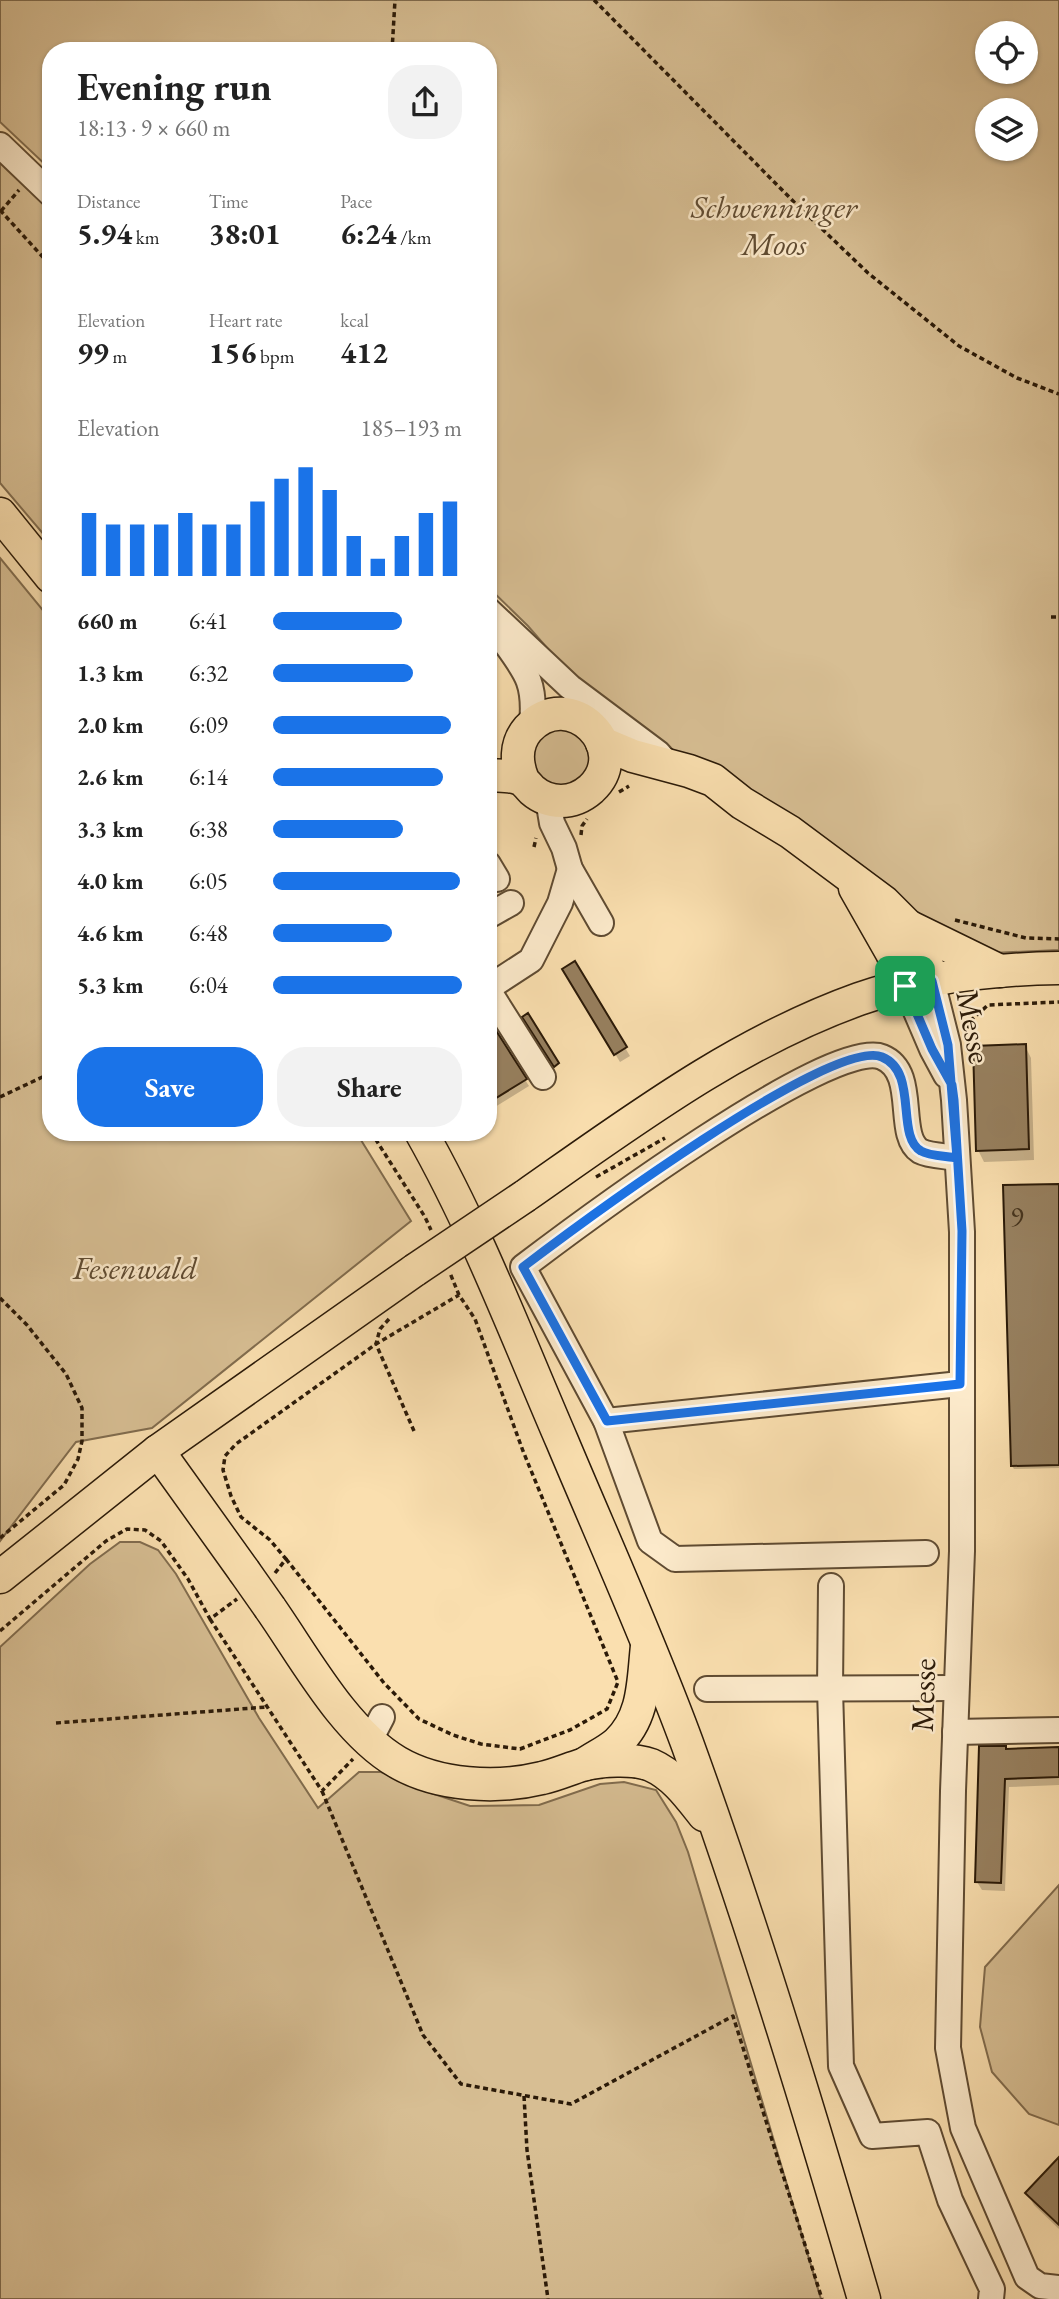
<!DOCTYPE html>
<meta charset="utf-8">
<style>
:root{--surface:#fff;--page:#f2f2f2;--text:#222;--muted:#767676;--accent:#1a73e8}
body{margin:0;font-family:"EB Garamond",serif;background:var(--page);color:var(--text);height:100vh;display:flex;flex-direction:column;font-size:26px;white-space:nowrap}
*{box-sizing:border-box;margin:0}
p{font-size:23px;color:var(--muted)}
.icon{flex:none;width:38px;height:38px;fill:none;stroke:currentColor;stroke-width:2;stroke-linecap:round;stroke-linejoin:round}
.map{position:relative;flex:1;overflow:hidden}
.details{position:absolute;left:42px;top:42px;width:455px;height:1099px;display:flex;flex-direction:column;background:var(--surface);border-radius:28px;box-shadow:0 2px 5px #0004}
.details>*{flex:none}
.controls{position:absolute;left:975px;top:21px;display:grid;gap:14px}
.controls a{display:grid;place-items:center;width:63px;height:63px;border-radius:50%;background:var(--surface);box-shadow:0 2px 5px #0004;font-size:35px}
.pin{position:absolute;display:grid;place-items:center;width:60px;height:60px;color:#fff;margin:-30px;border-radius:14px;box-shadow:0 4px 10px #0006}
.round{display:grid;place-items:center;flex:none;width:74px;height:74px;border-radius:28px;background:var(--page)}
.overview{display:flex;align-items:center;justify-content:space-between;height:119px;padding:0 35px}
h1{font-size:38px;font-weight:700;line-height:52px}
.figures{display:grid;grid-template-columns:repeat(3,1fr);gap:10px;height:119px;padding:7px 35px}
.figures div{display:grid;align-content:center}
.figures b{font-size:30px;font-weight:700}
.figures small{font-size:19px;font-weight:400}
.figures p{font-size:19px}
.chart{height:196px;padding:14px 35px}
.chart p{display:flex;justify-content:space-between}
.chart svg{width:100%;height:126px;margin-top:7px;stroke:var(--accent);stroke-width:6}
.action{display:flex;gap:14px;margin-top:auto;padding:14px 35px}
.action a{flex:1;height:80px;border-radius:28px;background:var(--accent);color:#fff;font-size:28px;font-weight:700;line-height:80px;text-align:center}
.action a+a{background:var(--page);color:var(--text)}
ul{padding:0 35px;list-style:none;font-size:23px}
li{display:grid;grid-template-columns:112px 84px 1fr;align-items:center;height:52px}
li i{height:18px;border-radius:9px;background:var(--accent)}
.map>svg:first-child{display:block}
</style>
<div class="map">
<svg width="1059" height="2299" viewBox="0 0 1059 2299">
<rect width="100%" height="100%" fill="#fadfaf"/>
<filter id="stains"><feTurbulence type="fractalNoise" baseFrequency=".00286" numOctaves="4"/><feColorMatrix values="0 0 0 0 .2 0 0 0 0 .09 0 0 0 0 .02 0 0 0 .5 -.17"/></filter>
<radialGradient id="worn" r=".72"><stop offset=".6" stop-color="#630" stop-opacity="0"/><stop offset="1" stop-color="#630" stop-opacity=".3"/></radialGradient>
<g fill="#d7be93" stroke="#816c4e" stroke-width="2" fill-rule="evenodd">
<path d="M0,0H1059V950L993,953L967,950L587,694L528,626L488,587V51H51V170L0,122ZM987,33H1026V72H987ZM987,110H1026V149H987Z"/>
<polygon points="0,160 51,209 51,543 0,483"/>
<polygon points="0,558 51,620 51,1132 356,1132 411,1221 152,1428 76,1442 0,1541"/>
<polygon points="573,727 592,751 589,772 564,789 536,778 530,747 543,730"/>
<polygon points="120,1542 140,1542 158,1550 176,1574 259,1718 318,1808 359,1772 381,1772 419,1789 470,1806 539,1805 600,1784 624,1782 656,1790 676,1822 688,1852 821,2299 0,2299 0,1647 90,1564"/>
<polygon points="1059,1885 1059,2125 1029,2114 992,2072 980,2027 985,1967"/>
</g>
<g fill="#0003">
<polygon points="574,963 630,1056 620,1062 564,969"/>
<polygon points="488,1022 529,1086 495,1107 488,1095"/>
<polygon points="1025,1046 1031,1058 1034,1160 984,1162 978,1150"/>
<polygon points="1059,1185 1059,1468 1014,1469 1012,1466"/>
<polygon points="1059,1749 1059,1785 1009,1787 1005,1891 982,1890 977,1882 1007,1751"/>
<polygon points="1059,2166 1059,2229 1034,2205 1027,2193"/>
</g>
<g fill="#97805f" stroke="#2b1a08" stroke-width="2">
<polygon points="575,961 627,1047 614,1055 562,969"/>
<polygon points="528,1013 559,1063 554,1067 522,1017"/>
<polygon points="488,1018 527,1079 488,1103"/>
<polygon points="1026,1044 1029,1149 976,1151 973,1046"/>
<polygon points="1059,1184 1059,1465 1011,1466 1003,1185"/>
<polygon points="979,1746 1006,1746 1006,1749 1059,1747 1059,1777 1005,1779 1001,1883 975,1882"/>
<polygon points="1059,2157 1059,2225 1025,2193"/>
</g>
<g fill="none" stroke-linecap="round" stroke-linejoin="round">
<g stroke="#5f4b32" stroke-width="28">
<g id="minor">
<polyline points="0,145 51,194"/>
<polyline points="488,610 570,687 658,753 668,764"/>
<path d="M503,640C527,673 536,683 532,725"/>
<polyline points="548,799 552,823 564,848 570,869 601,923"/>
<polyline points="488,864 497,879"/>
<polyline points="488,916 511,903"/>
<polyline points="932,981 948,1045 954,1100 962,1232 962,1551 953,1791 948,2048 963,2128 1027,2277 1040,2286 1059,2288"/>
<polyline points="905,986 932,1049 946,1075"/>
<polyline points="488,988 531,960 560,903 570,869"/>
<polyline points="488,990 543,1077"/>
<polyline points="606,1421 960,1384"/>
<path d="M926,1553L675,1559L650,1541L606,1421L523,1267C573,1229 831,1036 882,1057C919,1072 895,1135 920,1151C929,1156 947,1156 957,1158"/>
<polyline points="831,1586 830,1689 841,2066 872,2136 928,2132 950,2200 992,2289 991,2299"/>
<polyline points="707,1689 956,1688"/>
<polyline points="955,1732 1059,1730"/>
<polyline points="369,1742 382,1717"/>
</g>
</g>
<g stroke="#2b1a08" stroke-width="35">
<g id="major">
<polyline points="0,514 51,577"/>
<polyline points="602,743 633,756 689,771 713,780 742,803 790,832 884,902 908,926 923,952 932,981"/>
<path d="M488,775C499,776 511,775 520,779C525,781 528,786 532,790C540,797 551,801 561,801C573,801 583,796 591,789C634,749 570,684 528,729C515,744 516,763 523,780"/>
<polyline points="855,888 892,953 905,986"/>
<polyline points="908,926 1000,971"/>
<path d="M421,1132C477,1231 517,1337 562,1441C604,1541 649,1640 687,1743C753,1925 810,2112 864,2299"/>
<path d="M525,1196C631,1122 736,1043 859,999C923,977 992,969 1059,968"/>
<polyline points="158,1451 244,1571"/>
<polyline points="0,1577 158,1451 415,1270"/>
<path d="M270,1608C305,1658 344,1731 397,1762C438,1786 497,1789 542,1778C556,1775 569,1769 582,1765C601,1760 633,1758 651,1765C674,1775 689,1796 704,1815"/>
<path d="M585,1764C595,1757 608,1751 617,1743C645,1717 643,1681 647,1646"/>
</g>
</g>
<g stroke="#2b1a08" stroke-width="3.5" stroke-dasharray="5 3.5" stroke-linecap="butt">
<polyline points="594,0 796,204 868,273 959,346 1017,378 1059,394"/>
<polyline points="392,51 395,0"/>
<polyline points="0,210 51,266"/>
<polyline points="1,211 19,190"/>
<polyline points="1051,617 1059,617"/>
<polyline points="619,792 629,786"/>
<polyline points="581,835 582,826 587,819"/>
<polyline points="534,847 536,838"/>
<polyline points="955,920 1026,938 1059,939"/>
<polyline points="968,1037 968,1023 988,1005 1059,1002"/>
<polyline points="0,1097 51,1073"/>
<polyline points="371,1132 425,1217 431,1230"/>
<polyline points="596,1177 665,1138"/>
<polyline points="0,1298 27,1325 66,1374 82,1408 82,1441 78,1459 64,1485 0,1538"/>
<polyline points="389,1319 380,1329 376,1344 414,1431"/>
<polyline points="286,1559 384,1683 419,1719 453,1735 481,1744 520,1749 570,1730 607,1709 618,1682 523,1451 475,1319 459,1295 450,1273"/>
<polyline points="275,1573 286,1559 270,1540 241,1517 231,1496 223,1470 225,1456 236,1444 376,1344 459,1295"/>
<polyline points="210,1619 322,1791 353,1759"/>
<polyline points="0,1631 106,1541 127,1529 145,1530 161,1541 188,1579 210,1619 237,1599"/>
<polyline points="56,1723 267,1707"/>
<polyline points="322,1791 423,2035 461,2084 571,2104 733,2016 822,2299"/>
<polyline points="524,2096 527,2150 548,2299"/>
</g>
<use href="#minor" stroke="#fceacb" stroke-width="24"/>
<use href="#major" stroke="#fadfaf" stroke-width="32"/>
<g stroke="#2b1a08" stroke-width="35" stroke-linecap="butt">
<g id="major-bridge">
<polyline points="415,1270 525,1196"/>
<polyline points="244,1571 270,1608"/>
</g>
</g>
<use href="#major-bridge" stroke="#fadfaf" stroke-width="32"/>
</g>
<g fill="none" stroke-linecap="round" stroke-linejoin="round">
<g stroke="#fff" stroke-width="14">
<path id="route" d="M905,986L932,1049L952,1085L954,1100L962,1231L960,1384L607,1421L523,1267C573,1229 832,1036 882,1057C919,1072 895,1136 921,1151C929,1156 947,1156 957,1158L948,1045L932,981L905,986"/>
</g>
<use href="#route" stroke="#1a73e8" stroke-width="9"/>
</g>
<g text-anchor="middle" dominant-baseline="central" stroke-width="5" stroke-linejoin="round" paint-order="stroke">
<g font-size="28" fill="#46341e">
<text x="1017" y="1216">9</text>
</g>
<g font-size="32" font-style="italic" fill="#5f4b32" stroke="#fceacb">
<text x="774" y="207">Schwenninger<tspan x="774" dy="37">Moos</tspan></text>
<text x="135" y="1268">Fesenwald</text>
</g>
<g font-size="32" fill="#2b1a08" stroke="#fceacb">
<text transform="translate(974 1027) rotate(79)">Messe</text>
<text transform="translate(923 1695) rotate(-88)">Messe</text>
</g>
</g>
<rect width="100%" height="100%" filter="url(#stains)"/>
<rect width="100%" height="100%" fill="url(#worn)"/>
</svg>
<div class="controls">
<a><svg class="icon" aria-label="locate" viewBox="0 0 24 24"><circle cx="12" cy="12" r="6"/><path d="M12 2v4M12 18v4M2 12h4M18 12h4"/></svg></a>
<a><svg class="icon" aria-label="layers" viewBox="0 0 24 24"><path d="M12 4l9 5-9 5-9-5zM3 14l9 5 9-5"/></svg></a>
</div>
<div class="pin" style="left:905px;top:986px;background:#1e9e55"><svg class="icon" aria-label="arrive" viewBox="0 0 24 24"><path d="M6 21V4h12l-3 4 3 4H6"/></svg></div>
<section class="details">
<div class="overview"><div><h1>Evening run</h1><p>18:13 · 9 × 660 m</p></div><a class="round"><svg class="icon" aria-label="share" viewBox="0 0 24 24"><path d="M12 15V3M7 8l5-5 5 5M5 13v7h14v-7"/></svg></a></div>
<div class="figures">
<div><p>Distance</p><b>5.94<small> km</small></b></div>
<div><p>Time</p><b>38:01</b></div>
<div><p>Pace</p><b>6:24<small> /km</small></b></div>
</div>
<div class="figures">
<div><p>Elevation</p><b>99<small> m</small></b></div>
<div><p>Heart rate</p><b>156<small> bpm</small></b></div>
<div><p>kcal</p><b>412</b></div>
</div>
<div class="chart"><p><span>Elevation</span>185–193 m</p>
<svg viewBox="0 0 160 44" preserveAspectRatio="none"><path d="M5 44V22M15 44V26M25 44V26M35 44V26M45 44V22M55 44V26M65 44V26M75 44V18M85 44V10M95 44V6M105 44V14M115 44V30M125 44V38M135 44V30M145 44V22M155 44V18"/></svg>
</div>
<ul>
<li><b>660 m</b>6:41<i style="width:68%"></i></li>
<li><b>1.3 km</b>6:32<i style="width:74%"></i></li>
<li><b>2.0 km</b>6:09<i style="width:94%"></i></li>
<li><b>2.6 km</b>6:14<i style="width:90%"></i></li>
<li><b>3.3 km</b>6:38<i style="width:69%"></i></li>
<li><b>4.0 km</b>6:05<i style="width:99%"></i></li>
<li><b>4.6 km</b>6:48<i style="width:63%"></i></li>
<li><b>5.3 km</b>6:04<i style="width:100%"></i></li>
</ul>
<div class="action"><a>Save</a><a>Share</a></div>
</section>
</div>
